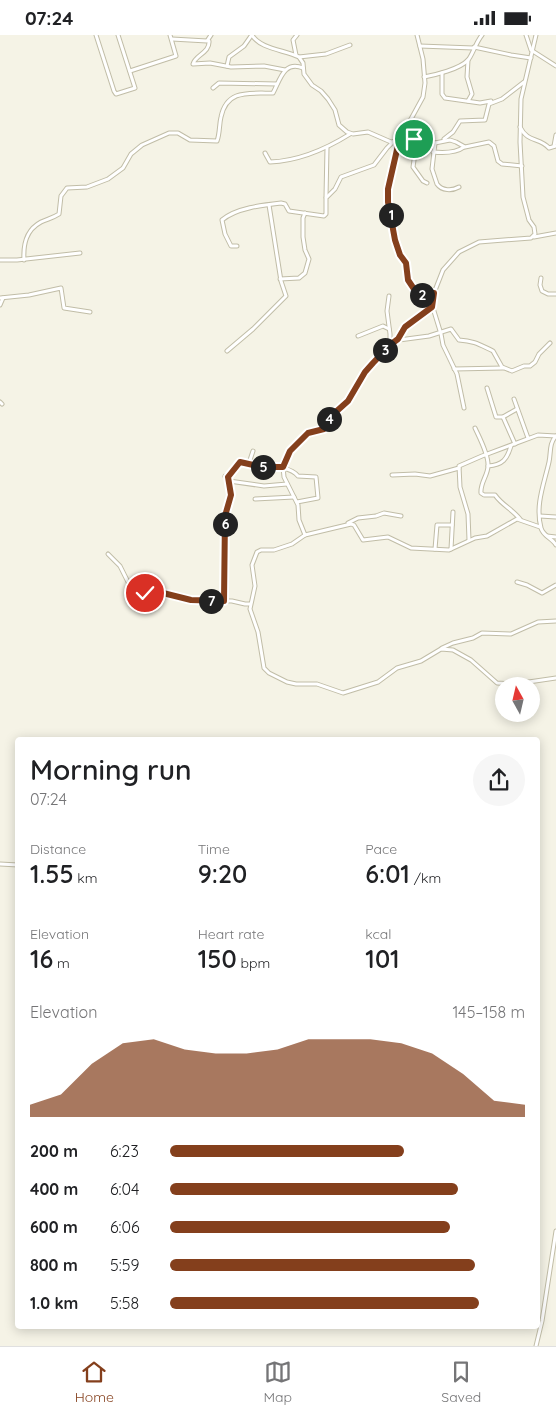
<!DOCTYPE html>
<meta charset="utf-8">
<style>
:root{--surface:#fff;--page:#f6f6f6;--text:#202124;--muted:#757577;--line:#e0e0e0;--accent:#843f1c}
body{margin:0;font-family:Quicksand,sans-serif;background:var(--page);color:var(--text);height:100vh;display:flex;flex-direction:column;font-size:19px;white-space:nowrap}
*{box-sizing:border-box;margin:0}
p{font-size:16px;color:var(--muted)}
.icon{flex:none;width:28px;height:28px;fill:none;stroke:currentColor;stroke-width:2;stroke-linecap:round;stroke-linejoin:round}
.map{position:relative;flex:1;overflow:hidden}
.side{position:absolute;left:15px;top:702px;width:525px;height:592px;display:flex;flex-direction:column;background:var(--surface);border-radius:5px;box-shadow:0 2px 12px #0003}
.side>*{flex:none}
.needle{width:32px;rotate:352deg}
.fabs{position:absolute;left:495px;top:642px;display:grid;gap:10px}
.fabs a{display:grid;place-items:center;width:45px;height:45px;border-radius:50%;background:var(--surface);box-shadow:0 2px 12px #0003;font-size:25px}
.pin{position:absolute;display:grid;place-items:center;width:42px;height:42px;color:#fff;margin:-21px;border:2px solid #fff;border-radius:50%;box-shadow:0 1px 5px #0007}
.km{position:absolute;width:25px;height:25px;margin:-12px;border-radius:50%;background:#222;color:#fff;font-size:14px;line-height:25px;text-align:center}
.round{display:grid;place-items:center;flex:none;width:52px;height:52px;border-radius:26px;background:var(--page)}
.overview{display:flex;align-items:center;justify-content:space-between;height:85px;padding:0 15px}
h1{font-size:28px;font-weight:600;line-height:38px}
.figures{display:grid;grid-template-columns:repeat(3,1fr);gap:8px;height:85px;padding:5px 15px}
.figures div{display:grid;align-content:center}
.figures b{font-size:25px;font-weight:600}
.figures small{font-size:14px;font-weight:400}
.figures p{font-size:14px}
.chart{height:140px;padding:10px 15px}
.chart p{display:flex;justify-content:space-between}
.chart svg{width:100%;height:90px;margin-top:5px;fill:var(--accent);opacity:.7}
ul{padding:0 15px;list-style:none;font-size:16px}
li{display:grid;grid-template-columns:80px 60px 1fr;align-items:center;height:38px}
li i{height:12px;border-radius:6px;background:var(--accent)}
.status{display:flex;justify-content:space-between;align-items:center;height:35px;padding:0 25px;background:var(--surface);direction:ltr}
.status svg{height:14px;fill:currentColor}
.tabs{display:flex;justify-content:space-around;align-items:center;height:70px;border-top:1px solid var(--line);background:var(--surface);font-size:14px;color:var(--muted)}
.tabs a{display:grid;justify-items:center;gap:2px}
.tabs .current{color:var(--accent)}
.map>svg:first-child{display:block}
</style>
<div class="status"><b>07:24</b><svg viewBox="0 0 49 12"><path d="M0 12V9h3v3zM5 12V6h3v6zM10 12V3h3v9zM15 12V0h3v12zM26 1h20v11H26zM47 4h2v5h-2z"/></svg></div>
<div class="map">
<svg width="556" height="1311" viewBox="0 0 556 1311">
<rect width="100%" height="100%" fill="#f5f3e6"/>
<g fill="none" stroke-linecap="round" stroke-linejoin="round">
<g stroke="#c1bda7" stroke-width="5">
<g id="street">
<polyline points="96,0 114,56 116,59 135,53 118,0"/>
<path d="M252,0C260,14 285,15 299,22L303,28L304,39L312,50L321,56L328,64L335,75L339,90L347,97L353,99L368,97L391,107L411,104L430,109L450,105L456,107L465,112L489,107L494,111L498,126L502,129L522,131"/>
<polyline points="417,0 423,24 425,48 423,62 399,106 389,148 388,167 395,205 400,220 406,228 408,245 417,258 425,260 434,258"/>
<polyline points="526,0 531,15 556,31"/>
<polyline points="172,4 207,6 211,0"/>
<path d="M209,6C210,18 195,20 193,29L210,28L231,32L264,31L285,35"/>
<polyline points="420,11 473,13"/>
<polyline points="474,12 511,20 531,23"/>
<polyline points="296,20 293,5 297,0"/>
<polyline points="299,22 326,19 350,10"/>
<polyline points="227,31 229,22 244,11 251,1"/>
<polyline points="130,36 176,21 170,0"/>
<polyline points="442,38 442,59 445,63 480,68 491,66"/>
<path d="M424,42C435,40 460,34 468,25C472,21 476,7 482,0"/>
<polyline points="213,53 219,48 277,49"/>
<polyline points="468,66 472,59 467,42 468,25"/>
<path d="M520,92C528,108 539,102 549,113L556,111"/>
<polyline points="444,104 453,97 460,86 485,85 489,69 502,64 524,47"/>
<polyline points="417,105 413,132 423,146 427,148"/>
<path d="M435,108L432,134L437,149C442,156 452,156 459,152"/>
<polyline points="554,111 556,100"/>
<path d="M433,117C443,118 456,118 464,112"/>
<path d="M265,118L270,127C299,126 326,114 350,99"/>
<polyline points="326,162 327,113"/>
<polyline points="534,202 556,198"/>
<path d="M237,211H231L225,199L222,185C236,173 263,170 281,168L285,169L289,176L324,181L326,179V163L335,154L341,142L374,130L387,113L393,107"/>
<polyline points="0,225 17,225 80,218"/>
<path d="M24,225C23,209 26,195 41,187C47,184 53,183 59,179L61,161L67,153L87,152L108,144L123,133L131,119L142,110L169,98H178L190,105L217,106C220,98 219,90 221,82C227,53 251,59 273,58C280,45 284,25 303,33"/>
<polyline points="541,243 540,250 542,256 548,259 556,259"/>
<polyline points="280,244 299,243 305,238 309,224 305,215 303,202 303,183 305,178"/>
<polyline points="389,261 387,276 390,299 390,309"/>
<polyline points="0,263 29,260 61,253 64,273 90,277"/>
<polyline points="0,270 3,263"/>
<polyline points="433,273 441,299 443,310 457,339 464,373"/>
<polyline points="358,301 383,291 389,294"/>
<path d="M399,305L429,301L451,294L459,305C475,306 480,310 493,316L502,332L512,336L524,331H530L535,327L539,319L550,308"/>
<polyline points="227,316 253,294 286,261 281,246 269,170"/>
<polyline points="454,334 503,333"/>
<polyline points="487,353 496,382 503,382 517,374"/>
<polyline points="514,364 528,403"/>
<polyline points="0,367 2,369"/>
<polyline points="503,382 515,409"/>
<path d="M475,393C479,402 489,420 488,431C488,440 480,448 481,458L484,460H495C502,470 512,474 520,484"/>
<path d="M556,401C549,408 551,418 549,427C544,449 535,470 541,493C543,501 552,503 556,510"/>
<path d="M253,416L249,428L251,430C266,433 288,429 298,441L316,442L318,463L297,467"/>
<path d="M488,431C503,430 507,424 511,411"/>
<polyline points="392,440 415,439 430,441 459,433"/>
<polyline points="225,441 229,442 239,427 250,429"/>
<polyline points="229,446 264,451 287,449"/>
<polyline points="255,464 294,462"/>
<polyline points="540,481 556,482"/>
<polyline points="348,488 358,483 376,481 384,478 401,481"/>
<polyline points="540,492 517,484 487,501 475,503 449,515 411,513 388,502 363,505 354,490 351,489 305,500 292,509 274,515 261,515 257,517 252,530 255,551 250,574 258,597 264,633 269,638 287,647 296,649 317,649 343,658 378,647 397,633 421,626 441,614 453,615 471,625 497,648 515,649 556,643"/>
<polyline points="305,500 299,485 298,470 284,442 283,432 291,415 308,398 324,393 329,383 348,366 365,337 373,327 390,310 398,305 405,292 431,273 434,258 443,235 459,217 479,207 531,203 535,199 534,192 529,185 523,162 520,107 521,64 536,0"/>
<polyline points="547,501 556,502"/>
<polyline points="469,505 468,479 460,452 459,431 482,421 538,400 556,401"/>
<polyline points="435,514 437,490 452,490"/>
<polyline points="451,514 453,477"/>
<polyline points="108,519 120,531 129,549 147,559 163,558 191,565 232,566 245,569 250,569"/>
<polyline points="517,547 527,550 542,558 556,550"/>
<polyline points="224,566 225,481 231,460 228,442"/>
<polyline points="442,613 453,608 473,603 482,598 511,599 538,587 556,586"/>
<polyline points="0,829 18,830"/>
<polyline points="536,1311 542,1286 556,1196"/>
</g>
</g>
<use href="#street" stroke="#fff" stroke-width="3"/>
</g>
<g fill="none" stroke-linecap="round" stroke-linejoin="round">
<g stroke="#fff" stroke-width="10">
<polyline id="route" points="145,558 150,560 163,558 191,565 224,566 225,481 231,460 228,442 240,427 262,432 283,432 290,416 308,398 324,394 329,383 348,366 365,337 373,328 390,310 398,304 405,292 432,272 434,258 425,260 416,257 408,245 406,228 400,220 395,205 388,167 388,154 399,106 414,104"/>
</g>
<use href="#route" stroke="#843f1c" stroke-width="6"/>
</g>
</svg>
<div class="fabs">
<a><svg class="needle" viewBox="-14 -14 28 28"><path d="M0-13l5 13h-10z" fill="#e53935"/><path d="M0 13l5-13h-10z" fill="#757577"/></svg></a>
</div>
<div class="pin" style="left:414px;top:104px;background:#1e9e55"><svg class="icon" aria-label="arrive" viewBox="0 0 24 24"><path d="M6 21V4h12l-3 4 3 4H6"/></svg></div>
<div class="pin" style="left:145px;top:558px;background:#d93025"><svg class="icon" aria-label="check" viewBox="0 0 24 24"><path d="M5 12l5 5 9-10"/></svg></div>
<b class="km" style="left:391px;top:180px">1</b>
<b class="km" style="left:422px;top:260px">2</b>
<b class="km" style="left:385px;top:315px">3</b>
<b class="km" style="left:329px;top:384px">4</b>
<b class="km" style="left:263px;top:432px">5</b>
<b class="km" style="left:225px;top:489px">6</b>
<b class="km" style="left:211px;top:566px">7</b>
<section class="side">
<div class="overview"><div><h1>Morning run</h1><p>07:24</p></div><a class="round"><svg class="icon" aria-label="share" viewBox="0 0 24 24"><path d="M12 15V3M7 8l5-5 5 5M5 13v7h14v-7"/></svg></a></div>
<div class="figures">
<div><p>Distance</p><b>1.55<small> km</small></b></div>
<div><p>Time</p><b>9:20</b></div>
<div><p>Pace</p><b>6:01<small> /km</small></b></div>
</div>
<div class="figures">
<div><p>Elevation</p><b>16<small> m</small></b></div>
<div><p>Heart rate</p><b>150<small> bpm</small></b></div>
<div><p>kcal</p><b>101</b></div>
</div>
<div class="chart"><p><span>Elevation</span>145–158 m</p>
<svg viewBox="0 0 160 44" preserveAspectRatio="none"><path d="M0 44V38L10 33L20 18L30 8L40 6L50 11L60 13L70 13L80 11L90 6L100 6L110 6L120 8L130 13L140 23L150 36L160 38V44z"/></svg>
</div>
<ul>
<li><b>200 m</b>6:23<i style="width:66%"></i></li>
<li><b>400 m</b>6:04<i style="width:81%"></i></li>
<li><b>600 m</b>6:06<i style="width:79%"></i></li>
<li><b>800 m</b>5:59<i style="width:86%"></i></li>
<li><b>1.0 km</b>5:58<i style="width:87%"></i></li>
</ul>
</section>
</div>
<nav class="tabs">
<a class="current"><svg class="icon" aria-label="home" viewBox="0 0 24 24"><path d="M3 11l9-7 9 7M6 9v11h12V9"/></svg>Home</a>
<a><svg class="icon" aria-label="map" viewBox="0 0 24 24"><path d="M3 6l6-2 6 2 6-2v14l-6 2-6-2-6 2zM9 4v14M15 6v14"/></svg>Map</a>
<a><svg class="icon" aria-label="saved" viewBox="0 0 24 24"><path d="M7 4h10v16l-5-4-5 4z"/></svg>Saved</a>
</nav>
